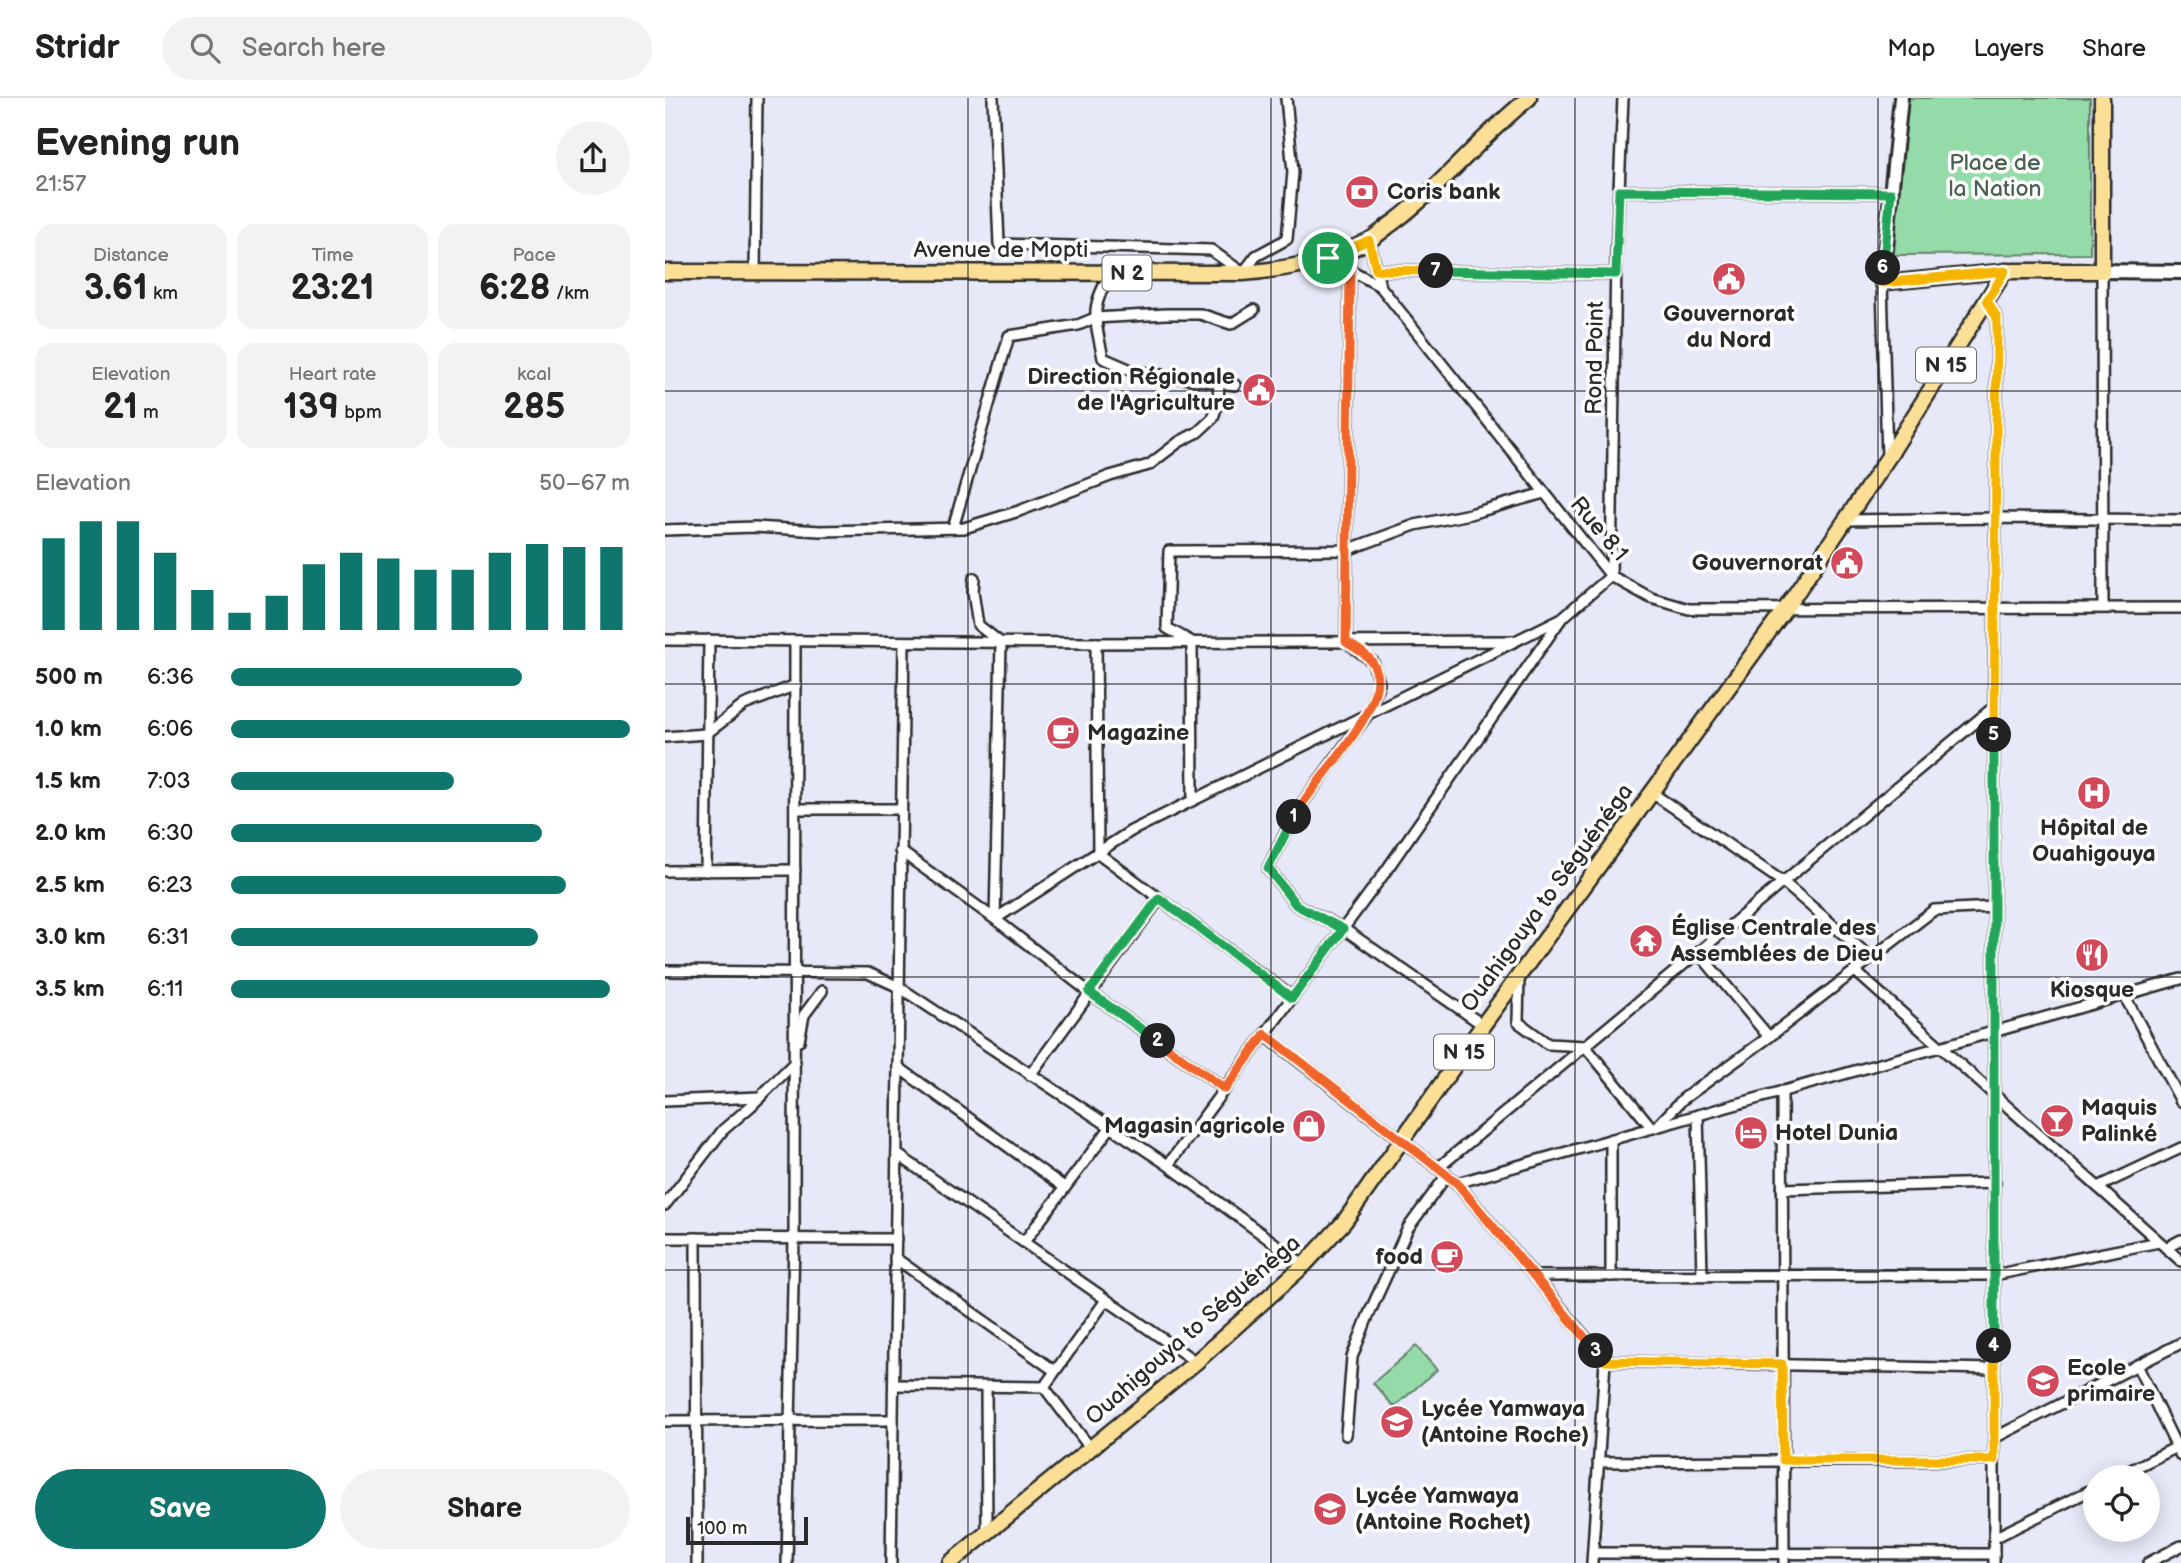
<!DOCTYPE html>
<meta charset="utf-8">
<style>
:root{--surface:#fff;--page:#f2f2f2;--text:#222;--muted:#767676;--line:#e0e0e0;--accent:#0f766e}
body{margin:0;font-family:"Balsamiq Sans",sans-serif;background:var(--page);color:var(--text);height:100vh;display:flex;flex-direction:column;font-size:26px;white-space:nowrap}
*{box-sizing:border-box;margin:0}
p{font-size:23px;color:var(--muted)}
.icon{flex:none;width:38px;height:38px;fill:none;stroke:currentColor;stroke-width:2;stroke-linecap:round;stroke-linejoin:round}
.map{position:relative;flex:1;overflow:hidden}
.side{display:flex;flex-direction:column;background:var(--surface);width:665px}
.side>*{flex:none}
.buttons{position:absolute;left:1418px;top:1367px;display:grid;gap:14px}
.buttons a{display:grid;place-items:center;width:77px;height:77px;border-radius:50%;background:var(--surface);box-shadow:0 4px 18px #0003;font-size:35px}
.scale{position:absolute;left:21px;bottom:18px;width:122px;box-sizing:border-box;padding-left:7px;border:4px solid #2b2b2b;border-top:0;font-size:19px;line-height:24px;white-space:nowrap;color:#2b2b2b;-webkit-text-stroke:5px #fff;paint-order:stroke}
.pin{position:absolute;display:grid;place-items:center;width:60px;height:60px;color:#fff;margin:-30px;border:4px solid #fff;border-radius:50%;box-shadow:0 2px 7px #0007}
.km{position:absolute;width:35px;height:35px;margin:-18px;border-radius:50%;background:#222;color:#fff;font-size:19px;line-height:35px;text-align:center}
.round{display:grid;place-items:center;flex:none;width:74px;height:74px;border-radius:37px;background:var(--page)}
.overview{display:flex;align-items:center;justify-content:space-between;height:119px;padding:0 35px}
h1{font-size:38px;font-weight:600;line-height:52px}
.metrics{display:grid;grid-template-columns:repeat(3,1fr);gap:10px;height:119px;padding:7px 35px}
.metrics div{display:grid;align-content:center;border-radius:18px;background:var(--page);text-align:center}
.metrics b{font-size:35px;font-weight:600}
.metrics small{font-size:19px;font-weight:400}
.metrics p{font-size:19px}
.chart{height:196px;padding:14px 35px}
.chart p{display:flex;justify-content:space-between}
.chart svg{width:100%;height:126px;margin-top:7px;stroke:var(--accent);stroke-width:6}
.button{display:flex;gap:14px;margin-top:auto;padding:14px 35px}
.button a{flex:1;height:80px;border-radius:42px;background:var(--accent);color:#fff;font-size:28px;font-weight:600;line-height:80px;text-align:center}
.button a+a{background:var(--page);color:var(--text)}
ul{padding:0 35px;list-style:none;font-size:23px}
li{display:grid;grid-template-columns:112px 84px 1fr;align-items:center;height:52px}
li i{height:18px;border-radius:9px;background:var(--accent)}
header{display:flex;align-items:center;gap:42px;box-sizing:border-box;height:98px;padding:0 35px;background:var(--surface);border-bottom:2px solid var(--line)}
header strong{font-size:33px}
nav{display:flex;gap:38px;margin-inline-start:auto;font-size:24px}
.search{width:490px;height:63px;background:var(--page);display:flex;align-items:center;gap:18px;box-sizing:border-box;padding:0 24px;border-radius:38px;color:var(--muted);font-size:26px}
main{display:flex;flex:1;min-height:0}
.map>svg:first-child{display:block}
</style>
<header>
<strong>Stridr</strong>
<div class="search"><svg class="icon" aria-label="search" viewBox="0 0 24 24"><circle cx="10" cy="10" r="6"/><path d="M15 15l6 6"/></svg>Search here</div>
<nav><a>Map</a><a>Layers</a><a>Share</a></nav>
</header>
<main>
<section class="side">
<div class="overview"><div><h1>Evening run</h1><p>21:57</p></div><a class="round"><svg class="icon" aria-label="share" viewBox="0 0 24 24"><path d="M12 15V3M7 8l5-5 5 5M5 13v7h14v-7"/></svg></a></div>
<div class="metrics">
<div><p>Distance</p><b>3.61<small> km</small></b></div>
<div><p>Time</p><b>23:21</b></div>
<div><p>Pace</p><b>6:28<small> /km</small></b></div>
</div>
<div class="metrics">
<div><p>Elevation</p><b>21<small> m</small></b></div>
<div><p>Heart rate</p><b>139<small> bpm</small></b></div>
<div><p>kcal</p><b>285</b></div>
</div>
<div class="chart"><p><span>Elevation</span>50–67 m</p>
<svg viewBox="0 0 160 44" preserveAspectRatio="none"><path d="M5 44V12M15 44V6M25 44V6M35 44V17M45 44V30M55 44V38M65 44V32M75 44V21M85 44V17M95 44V19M105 44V23M115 44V23M125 44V17M135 44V14M145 44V15M155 44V15"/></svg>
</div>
<ul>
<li><b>500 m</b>6:36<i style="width:73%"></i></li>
<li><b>1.0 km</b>6:06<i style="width:100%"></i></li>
<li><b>1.5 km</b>7:03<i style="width:56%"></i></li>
<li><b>2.0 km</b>6:30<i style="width:78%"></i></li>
<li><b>2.5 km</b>6:23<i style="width:84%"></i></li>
<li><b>3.0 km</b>6:31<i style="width:77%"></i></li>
<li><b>3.5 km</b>6:11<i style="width:95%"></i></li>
</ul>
<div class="button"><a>Save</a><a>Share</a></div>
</section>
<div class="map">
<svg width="1516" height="1465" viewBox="0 0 1516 1465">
<rect width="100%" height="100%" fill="#e7e9f8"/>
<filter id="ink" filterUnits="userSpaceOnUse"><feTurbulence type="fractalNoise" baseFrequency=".0143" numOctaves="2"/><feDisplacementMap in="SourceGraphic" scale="14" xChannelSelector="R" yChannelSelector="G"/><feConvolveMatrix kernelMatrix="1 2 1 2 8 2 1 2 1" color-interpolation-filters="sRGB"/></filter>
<g filter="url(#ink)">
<g fill="#94dba9" stroke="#60836a" stroke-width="2">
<polygon points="1242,0 1425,0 1425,156 1229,157"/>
<polygon points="751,1248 772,1272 729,1309 708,1285"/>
</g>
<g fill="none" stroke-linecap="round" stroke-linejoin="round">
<g stroke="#2b2b2b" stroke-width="14">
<g id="street">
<polyline points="328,0 334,146 546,152 578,175 591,158 622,141 628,74 621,0"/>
<polyline points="954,93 1226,95"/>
<polyline points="663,160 715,188 704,142"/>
<polyline points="685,172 681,544 708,564 714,585 703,616 631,714 603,770 631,807 679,831 818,927"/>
<polyline points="711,172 951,176"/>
<polyline points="1437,173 1438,509"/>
<polyline points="90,174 92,0"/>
<path d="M446,175C424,211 430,220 438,260L468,273L570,287"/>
<polyline points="1217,185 1222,359"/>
<polyline points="715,188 946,478 986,500 1024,511 1516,510"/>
<polyline points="1322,202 1332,220 1329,609 1329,1465"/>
<polyline points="1181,422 1331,420 1516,422"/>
<polyline points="288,430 344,238 413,227 430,220 501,216 535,216 566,226 589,212"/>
<polyline points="0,432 90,429 155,433 299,430 354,413 445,378 484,367 514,344 533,334 548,320 553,304 554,284"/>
<polyline points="309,480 308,494 313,527 336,545 330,821 424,894 560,991"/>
<polyline points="0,542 431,545 850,543"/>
<polyline points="431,545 433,755 627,899"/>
<polyline points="0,639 41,636 79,607 131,587"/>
<polyline points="987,695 1118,784 1206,860"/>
<polyline points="528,702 527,544 502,530 504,453 682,452 750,427 805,416 879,395"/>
<polyline points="130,711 236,711"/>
<polyline points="235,753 330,821 466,733 897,520 946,478 951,160 958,0"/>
<polyline points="0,773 130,772"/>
<polyline points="41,773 44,542"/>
<polyline points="1033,854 1104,939"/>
<polyline points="0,873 203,875 234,889 503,1067 639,1167"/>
<polyline points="1190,873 1516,1163"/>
<polyline points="854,878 853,924 883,946 920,948 987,1030"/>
<polyline points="1459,897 1516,1003"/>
<polyline points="600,937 792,1085 1516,881"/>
<polyline points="134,943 139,917 157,893"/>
<polyline points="233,969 399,1089"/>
<polyline points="365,977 494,801"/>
<polyline points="1117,993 1119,1465"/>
<polyline points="0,1003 95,999"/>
<polyline points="1033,1017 1037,1177"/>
<polyline points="995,1025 1018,1001 1104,939 1269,812 1329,809"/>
<polyline points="946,1041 946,1178"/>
<polyline points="232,1056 531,1264"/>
<polyline points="503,1067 718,777 896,521"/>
<polyline points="773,1070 1329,609"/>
<polyline points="792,1085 940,1263 927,1465"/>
<polyline points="1433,1089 1516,1050"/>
<polyline points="1117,1091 1330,1085"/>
<polyline points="0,1107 58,1032 86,1008 130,964"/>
<polyline points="0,1140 231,1141"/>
<polyline points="31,1140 32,1465"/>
<polyline points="359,1144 445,1030"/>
<polyline points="1501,1150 1516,1142"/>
<polyline points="230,1160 390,1273"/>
<polyline points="870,1178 1329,1177 1494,1144"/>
<polyline points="940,1263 1329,1271"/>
<polyline points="1472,1267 1516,1358"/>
<polyline points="229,1287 379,1289 426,1351"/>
<polyline points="321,1289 322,1435"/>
<polyline points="379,1289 441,1202"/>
<polyline points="0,1323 228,1322"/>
<polyline points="681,1337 687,1259 703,1218 743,1130 782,1077"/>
<polyline points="1329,1340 1516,1245"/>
<polyline points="933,1364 1329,1362"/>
<polyline points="1452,1379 1514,1348"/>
<polyline points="1329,1440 1430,1390"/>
<polyline points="928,1455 1329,1456"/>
<polyline points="122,1465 129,1141 130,543"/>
<polyline points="226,1465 239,544"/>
<polyline points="1483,1465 1516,1448"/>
</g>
</g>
<g stroke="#2b2b2b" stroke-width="18">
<g id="secondary">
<polyline points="1236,0 1217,185 1340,173"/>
<polyline points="1437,173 1516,174"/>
</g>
</g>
<g stroke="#2b2b2b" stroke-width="19">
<g id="primary">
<path d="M0,174L578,175C622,171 663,164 703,143C712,138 720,130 729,124C778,87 816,38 864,0"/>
<polyline points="285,1465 531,1264 639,1167 679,1124 818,927 1121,510 1222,361 1340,173 1437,173 1437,0"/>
</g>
</g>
<use href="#street" stroke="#fff" stroke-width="9"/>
<use href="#secondary" stroke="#fff" stroke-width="12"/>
<use href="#primary" stroke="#fbdf96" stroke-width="14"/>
</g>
</g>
<g fill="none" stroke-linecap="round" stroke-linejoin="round" filter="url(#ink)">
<g stroke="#fff" stroke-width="14">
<path id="split-1" d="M629,719C646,684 734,602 707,564C702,556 689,549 681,544L685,172L663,160"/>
</g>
<g stroke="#fff" stroke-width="14">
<polyline id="split-2" points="493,943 424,894 494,800 627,900 678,831 631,807 603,770 629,719"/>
</g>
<g stroke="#fff" stroke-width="14">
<polyline id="split-3" points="493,943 560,991 600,936 792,1085 931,1253"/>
</g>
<g stroke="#fff" stroke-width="14">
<polyline id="split-4" points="931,1253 940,1263 1117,1266 1118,1362 1329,1362 1329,1248"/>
</g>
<g stroke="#fff" stroke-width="14">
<polyline id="split-5" points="1329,637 1329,1248"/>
</g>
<g stroke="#fff" stroke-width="14">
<polyline id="split-6" points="1218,170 1217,185 1340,173 1322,202 1332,220 1329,637"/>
</g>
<g stroke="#fff" stroke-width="14">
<polyline id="split-7" points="771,173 951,176 954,93 1226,95 1218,170"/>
</g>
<g stroke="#fff" stroke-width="14">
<polyline id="split-8" points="663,160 704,142 711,172 771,173"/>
</g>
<use href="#split-1" stroke="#f0652b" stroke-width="9"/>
<use href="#split-2" stroke="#22a559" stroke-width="9"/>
<use href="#split-3" stroke="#f0652b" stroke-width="9"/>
<use href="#split-4" stroke="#f5b400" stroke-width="9"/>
<use href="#split-5" stroke="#22a559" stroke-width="9"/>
<use href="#split-6" stroke="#f5b400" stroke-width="9"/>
<use href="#split-7" stroke="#22a559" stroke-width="9"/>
<use href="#split-8" stroke="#f5b400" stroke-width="9"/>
</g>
<path fill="none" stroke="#2b2b2b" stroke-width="2" stroke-opacity="0.55" d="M303,0V1465M606,0V1465M910,0V1465M1213,0V1465M0,293H1516M0,586H1516M0,879H1516M0,1172H1516"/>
<defs>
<g id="bank-disc" transform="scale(1.75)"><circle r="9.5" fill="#d1495b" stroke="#fff"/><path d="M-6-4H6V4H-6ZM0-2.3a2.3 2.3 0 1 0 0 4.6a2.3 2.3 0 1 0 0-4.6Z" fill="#fff"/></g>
<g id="civic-disc" transform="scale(1.75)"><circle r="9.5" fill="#d1495b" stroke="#fff"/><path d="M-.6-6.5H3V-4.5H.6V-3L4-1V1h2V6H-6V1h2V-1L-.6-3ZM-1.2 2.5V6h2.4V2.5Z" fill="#fff"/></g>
<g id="cafe-disc" transform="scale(1.75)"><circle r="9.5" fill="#d1495b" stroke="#fff"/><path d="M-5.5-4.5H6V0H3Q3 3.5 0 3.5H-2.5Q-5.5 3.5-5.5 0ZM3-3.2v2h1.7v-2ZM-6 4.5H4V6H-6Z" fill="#fff"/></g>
<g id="hospital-disc" transform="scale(1.75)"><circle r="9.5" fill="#d1495b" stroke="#fff"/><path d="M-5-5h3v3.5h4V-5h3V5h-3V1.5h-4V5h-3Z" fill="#fff"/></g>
<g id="temple-disc" transform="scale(1.75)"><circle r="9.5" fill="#d1495b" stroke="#fff"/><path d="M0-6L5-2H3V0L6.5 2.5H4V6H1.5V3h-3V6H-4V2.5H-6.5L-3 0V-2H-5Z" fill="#fff"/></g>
<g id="restaurant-disc" transform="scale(1.75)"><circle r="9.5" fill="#d1495b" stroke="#fff"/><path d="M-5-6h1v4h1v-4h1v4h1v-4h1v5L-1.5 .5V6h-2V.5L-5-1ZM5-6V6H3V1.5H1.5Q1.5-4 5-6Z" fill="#fff"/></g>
<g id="bar-disc" transform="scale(1.75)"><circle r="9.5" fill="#d1495b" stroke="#fff"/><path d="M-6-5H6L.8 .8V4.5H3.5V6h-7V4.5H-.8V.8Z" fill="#fff"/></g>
<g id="shop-disc" transform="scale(1.75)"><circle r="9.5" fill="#d1495b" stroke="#fff"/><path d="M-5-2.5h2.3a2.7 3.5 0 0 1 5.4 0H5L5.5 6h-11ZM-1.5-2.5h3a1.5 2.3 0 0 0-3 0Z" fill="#fff"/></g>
<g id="hotel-disc" transform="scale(1.75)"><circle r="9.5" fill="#d1495b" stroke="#fff"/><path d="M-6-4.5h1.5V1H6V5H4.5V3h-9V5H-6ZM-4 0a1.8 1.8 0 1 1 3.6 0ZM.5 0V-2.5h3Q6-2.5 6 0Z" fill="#fff"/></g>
<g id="school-disc" transform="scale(1.75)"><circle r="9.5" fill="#d1495b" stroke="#fff"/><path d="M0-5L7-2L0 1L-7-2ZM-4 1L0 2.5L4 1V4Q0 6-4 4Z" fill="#fff"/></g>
</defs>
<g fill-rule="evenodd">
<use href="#bank-disc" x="697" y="94"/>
<use href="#civic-disc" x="1064" y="181"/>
<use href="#civic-disc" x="594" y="292"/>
<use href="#civic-disc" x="1182" y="465"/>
<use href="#cafe-disc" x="398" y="635"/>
<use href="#hospital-disc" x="1429" y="695"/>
<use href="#temple-disc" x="981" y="843"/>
<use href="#restaurant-disc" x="1427" y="857"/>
<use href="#bar-disc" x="1392" y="1023"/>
<use href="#shop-disc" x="644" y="1028"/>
<use href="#hotel-disc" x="1086" y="1035"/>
<use href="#cafe-disc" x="782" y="1159"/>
<use href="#school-disc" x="1378" y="1283"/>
<use href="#school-disc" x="732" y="1324"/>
<use href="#school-disc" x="665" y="1411"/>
</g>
<g text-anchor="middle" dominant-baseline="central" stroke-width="7" stroke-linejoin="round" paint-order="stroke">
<g fill="#fff" stroke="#6b6b6b" stroke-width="2">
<rect x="437.5" y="157.5" width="49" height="35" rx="5"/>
<rect x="1251" y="249.5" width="60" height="35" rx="5"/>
<rect x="769" y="936.5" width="60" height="35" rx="5"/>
</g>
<g font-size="21" font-weight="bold" fill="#2b2b2b">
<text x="462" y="175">N 2</text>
<text x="1281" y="267">N 15</text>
<text x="799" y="954">N 15</text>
</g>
<g font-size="23" fill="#4a6051" stroke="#fff">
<text x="1330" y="65">Place de<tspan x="1330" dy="26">la Nation</tspan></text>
</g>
<g font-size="23" font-weight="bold" fill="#2b2b2b" stroke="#fff" text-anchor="start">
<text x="722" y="94">Coris bank</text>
<text x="1064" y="216" text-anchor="middle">Gouvernorat<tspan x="1064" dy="26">du Nord</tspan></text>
<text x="570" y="279" text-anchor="end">Direction Régionale<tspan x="570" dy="26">de l'Agriculture</tspan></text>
<text x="1158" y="465" text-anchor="end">Gouvernorat</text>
<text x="422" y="635">Magazine</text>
<text x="1429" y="730" text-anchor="middle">Hôpital de<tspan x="1429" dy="26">Ouahigouya</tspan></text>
<text x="1006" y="830">Église Centrale des<tspan x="1006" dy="26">Assemblées de Dieu</tspan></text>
<text x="1427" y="892" text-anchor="middle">Kiosque</text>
<text x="1416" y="1010">Maquis<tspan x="1416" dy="26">Palinké</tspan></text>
<text x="620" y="1028" text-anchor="end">Magasin agricole</text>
<text x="1110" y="1035">Hotel Dunia</text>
<text x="758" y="1159" text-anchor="end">food</text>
<text x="1402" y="1270">Ecole<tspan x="1402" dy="26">primaire</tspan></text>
<text x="756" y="1311">Lycée Yamwaya<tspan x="756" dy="26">(Antoine Roche)</tspan></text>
<text x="690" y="1398">Lycée Yamwaya<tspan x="690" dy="26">(Antoine Rochet)</tspan></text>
</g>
<g font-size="23" fill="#2b2b2b" stroke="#fff">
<text x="336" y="152">Avenue de Mopti</text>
<text transform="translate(930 260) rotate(-89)">Rond Point</text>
<text transform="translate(934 431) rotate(50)">Rue 8.1</text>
<text transform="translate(882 800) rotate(-54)">Ouahigouya to Séguénéga</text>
<text transform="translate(528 1232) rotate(-41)">Ouahigouya to Séguénéga</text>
</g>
</g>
</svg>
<div class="buttons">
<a><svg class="icon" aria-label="locate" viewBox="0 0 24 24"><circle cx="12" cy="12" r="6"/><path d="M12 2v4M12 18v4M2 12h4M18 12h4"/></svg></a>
</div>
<div class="scale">100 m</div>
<div class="pin" style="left:663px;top:160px;background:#1e9e55"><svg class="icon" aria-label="arrive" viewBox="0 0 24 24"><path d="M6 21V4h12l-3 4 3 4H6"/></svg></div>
<b class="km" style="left:629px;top:719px">1</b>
<b class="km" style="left:493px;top:943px">2</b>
<b class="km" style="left:931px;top:1253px">3</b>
<b class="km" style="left:1329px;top:1248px">4</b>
<b class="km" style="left:1329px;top:637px">5</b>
<b class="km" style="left:1218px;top:170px">6</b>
<b class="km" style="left:771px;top:173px">7</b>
</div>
</main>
